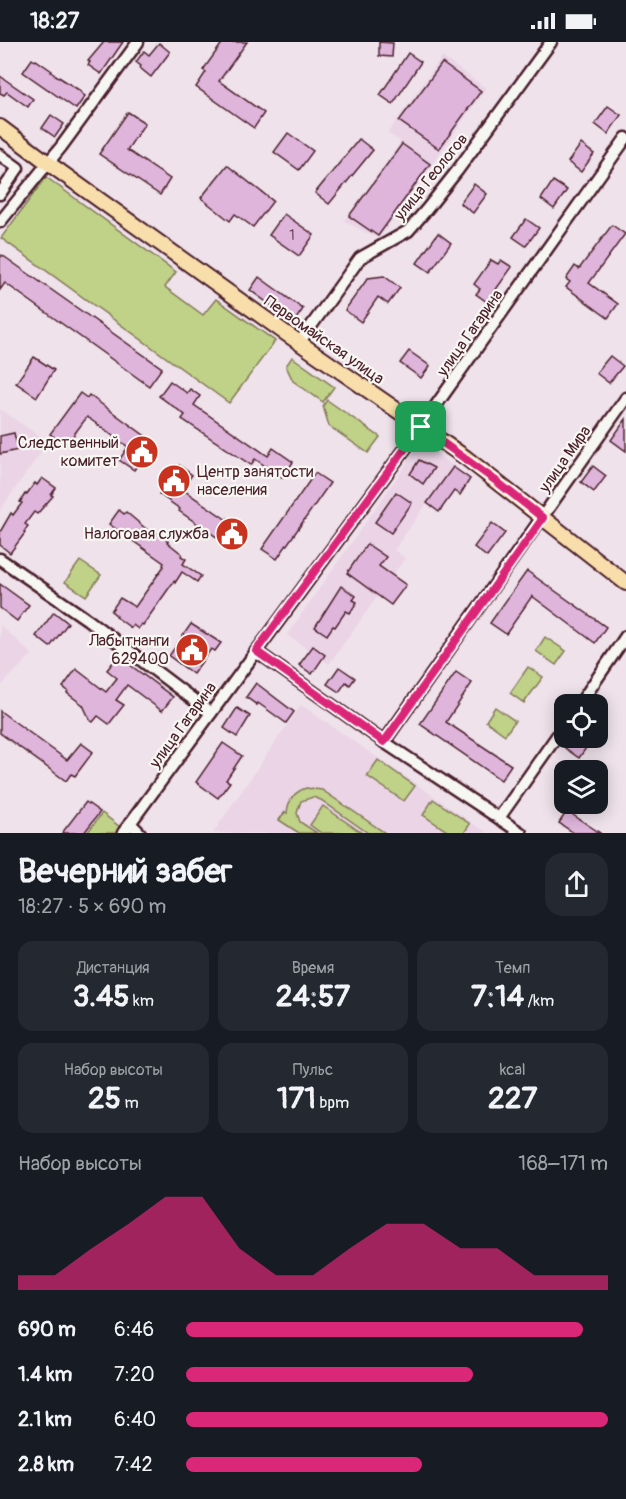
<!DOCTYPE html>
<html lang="ru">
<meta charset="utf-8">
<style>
:root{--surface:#171b24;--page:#242831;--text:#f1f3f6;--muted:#9ea1a6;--accent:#db2777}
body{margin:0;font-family:Pangolin,sans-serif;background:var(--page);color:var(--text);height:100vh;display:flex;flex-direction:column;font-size:22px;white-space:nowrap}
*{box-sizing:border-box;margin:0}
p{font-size:20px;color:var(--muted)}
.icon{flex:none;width:33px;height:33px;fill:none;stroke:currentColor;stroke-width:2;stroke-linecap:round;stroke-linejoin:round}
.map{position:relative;height:791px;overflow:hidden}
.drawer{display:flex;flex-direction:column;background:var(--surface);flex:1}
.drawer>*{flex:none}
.controls{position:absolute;left:554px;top:652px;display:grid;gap:12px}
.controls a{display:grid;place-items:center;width:54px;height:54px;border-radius:12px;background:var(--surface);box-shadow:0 3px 15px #0003;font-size:30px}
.pin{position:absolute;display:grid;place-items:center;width:51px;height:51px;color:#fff;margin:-26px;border-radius:12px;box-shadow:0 3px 9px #0006}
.round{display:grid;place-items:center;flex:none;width:63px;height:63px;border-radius:18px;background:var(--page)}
.overview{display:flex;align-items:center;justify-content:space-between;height:102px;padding:0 18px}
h1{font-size:33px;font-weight:700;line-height:45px}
.metrics{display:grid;grid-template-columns:repeat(3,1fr);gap:9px;height:102px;padding:6px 18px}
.metrics div{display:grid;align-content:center;border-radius:15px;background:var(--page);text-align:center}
.metrics b{font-size:30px;font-weight:700}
.metrics small{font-size:16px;font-weight:400}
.metrics p{font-size:16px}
.chart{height:168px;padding:12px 18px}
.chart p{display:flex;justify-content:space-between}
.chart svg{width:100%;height:108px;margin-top:6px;fill:var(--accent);opacity:.7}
ul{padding:0 18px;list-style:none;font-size:20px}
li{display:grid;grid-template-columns:96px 72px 1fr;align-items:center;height:45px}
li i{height:15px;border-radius:8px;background:var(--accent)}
.status{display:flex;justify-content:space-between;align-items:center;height:42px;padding:0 30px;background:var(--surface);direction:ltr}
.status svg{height:16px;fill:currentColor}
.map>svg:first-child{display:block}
</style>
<div class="status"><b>18:27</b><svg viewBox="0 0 49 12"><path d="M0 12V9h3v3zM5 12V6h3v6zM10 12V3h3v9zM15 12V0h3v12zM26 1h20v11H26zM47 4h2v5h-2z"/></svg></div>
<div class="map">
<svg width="626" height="791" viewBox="0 0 626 791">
<rect width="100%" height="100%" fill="#efe2eb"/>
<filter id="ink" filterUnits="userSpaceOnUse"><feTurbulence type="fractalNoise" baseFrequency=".0167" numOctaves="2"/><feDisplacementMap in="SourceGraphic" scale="12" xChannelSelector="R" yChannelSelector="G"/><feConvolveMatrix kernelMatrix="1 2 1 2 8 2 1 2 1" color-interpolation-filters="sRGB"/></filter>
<g filter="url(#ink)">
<g fill="#ead4e6">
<polygon points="442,15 486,46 379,197 344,179 401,100 388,91"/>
<polygon points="0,367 48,400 0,468"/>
<polygon points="421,401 453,424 394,508 405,516 329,622 287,593"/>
<polygon points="0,583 32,612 0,645"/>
<polygon points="301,663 487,791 213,791"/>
</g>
<g fill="#bfd287" stroke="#847859" stroke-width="1.5">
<polygon points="46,135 176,230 165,245 203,273 216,257 275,299 229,361 1,196"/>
<polygon points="292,315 334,345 323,360 293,339 286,324"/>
<polygon points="327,358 380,395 368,411 329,384 323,364"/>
<polygon points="80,519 101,533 86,554 65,540"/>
<polygon points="545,595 566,609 556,623 536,609"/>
<polygon points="528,625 543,635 524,661 510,651"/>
<polygon points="495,665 515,679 505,693 486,679"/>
<polygon points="378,718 415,744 404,759 367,734"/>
<path d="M306,746L322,748L385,791H368L321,758L313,755L301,759L297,771L300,780L317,791H299L279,778L285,770L287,771C288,758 294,750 306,746Z"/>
<polygon points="433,757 470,782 464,791 450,791 423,773"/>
<polygon points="323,764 362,791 321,791 310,783"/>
<polygon points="102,771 120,785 116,791 87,791"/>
</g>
<g fill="#dfb5dc" stroke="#4a1f2b" stroke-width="1.5">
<polygon points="104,0 123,0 101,32 88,23 90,20 88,19"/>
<polygon points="223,0 247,0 219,39 264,71 254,86 196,45 206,30 203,28"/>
<polygon points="379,0 393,1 392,15 379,14"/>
<polygon points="159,1 170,10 151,35 140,26 141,24 136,20 144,9 149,13"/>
<polygon points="408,11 421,20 393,62 380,53"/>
<polygon points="32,17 35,19 36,18 52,29 51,30 82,50 81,51 85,54 76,67 23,30"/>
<polygon points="442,21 481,49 439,107 399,79"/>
<polygon points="0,34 33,57 28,65 7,50 4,53 0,51"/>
<polygon points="608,64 621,73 608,92 595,82"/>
<polygon points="128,70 145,81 127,108 170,137 160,153 99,112"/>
<polygon points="51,73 64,82 55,95 42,86"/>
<polygon points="288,91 313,109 299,128 274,110"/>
<polygon points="359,97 373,108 329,162 315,151"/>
<polygon points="402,102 430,122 378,194 349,174"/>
<polygon points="581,102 594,112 581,130 568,120"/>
<polygon points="227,123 273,159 253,185 235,172 230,179 201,156"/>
<polygon points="553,139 567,148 554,167 541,157"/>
<polygon points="474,142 487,152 473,171 460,161"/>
<polygon points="284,172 314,193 299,214 269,193"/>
<polygon points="526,177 539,186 526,204 513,195"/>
<polygon points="612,183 625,192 589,241 618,262 608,276 566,245 570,240 566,237 575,224 579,227"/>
<polygon points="438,191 451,201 430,230 417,221"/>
<polygon points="2,213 162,326 149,344 5,241 0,248 0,216"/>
<polygon points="491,218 498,222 501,218 512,225 487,260 476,252 480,247 474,242"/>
<polygon points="384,234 400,246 388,262 378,255 361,280 345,268 368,236"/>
<polygon points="259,235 303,267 294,280 250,248"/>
<polygon points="409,309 430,324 421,336 400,321"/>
<polygon points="610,314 623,324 609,341 596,331"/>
<polygon points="34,315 54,328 37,355 16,341"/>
<polygon points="170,339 187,351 190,347 200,354 194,363 268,414 273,406 293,420 283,436 255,417 251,423 182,377 185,373 159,354"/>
<polygon points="80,351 87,356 89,353 148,396 147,398 152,402 134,428 119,418 128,405 87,375 66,403 50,392"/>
<polygon points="626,377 626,409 611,398"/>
<polygon points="14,391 18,408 0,412 0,394"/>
<polygon points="419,418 434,426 423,442 410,432"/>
<polygon points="179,423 192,433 182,447 227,478 228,476 241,485 235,496 233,495 230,500 223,496 221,498 179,469 180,467 159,452"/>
<polygon points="593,424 606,434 594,450 581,440"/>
<polygon points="453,425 470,437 460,453 454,449 439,470 427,461"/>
<polygon points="315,431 330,441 277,517 262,507"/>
<polygon points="42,436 56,446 51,453 53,454 37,472 34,470 25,482 28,484 24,490 25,491 10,511 0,503 0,490 11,471 13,473 22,461 20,460 25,452 26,453 35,441 37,443"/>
<polygon points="396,450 412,461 391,491 375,480"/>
<polygon points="119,468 124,472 126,470 151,491 153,488 168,499 167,500 182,512 181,514 186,517 183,522 201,534 197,540 182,530 175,541 174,539 143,583 141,582 138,587 133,583 131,586 116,575 117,574 111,569 120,556 135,565 164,524 163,523 164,521 109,482"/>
<polygon points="492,481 505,491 487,515 474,505"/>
<polygon points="367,502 386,515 379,524 406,543 391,563 347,531"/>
<polygon points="527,529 606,585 595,601 532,554 506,592 490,581"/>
<polygon points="0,542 29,563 17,579 0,566"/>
<polygon points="341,544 356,554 353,558 357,560 350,571 346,569 335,585 333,584 327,593 315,585"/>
<polygon points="54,570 68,581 50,605 36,594"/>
<polygon points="191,582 221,601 215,609 211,607 193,632 169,614"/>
<polygon points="313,604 325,613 312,632 299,623"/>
<polygon points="118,614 173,655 162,669 127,643 116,658 124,663 109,682 98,674 93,680 90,678 83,663 67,651 68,649 63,645 76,627 106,650 117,636 107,628"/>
<polygon points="339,625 355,636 350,643 346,640 339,650 327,642"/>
<polygon points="456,630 472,641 446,680 511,723 501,738 420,682"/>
<polygon points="256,641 294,670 286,681 258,661 257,663 246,655"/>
<polygon points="237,666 250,674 237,695 224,686"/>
<polygon points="0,669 67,718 81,701 93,710 75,734 71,732 66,739 0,691"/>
<polygon points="573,696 593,696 579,716 565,706"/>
<polygon points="223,701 242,714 226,738 230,740 218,756 196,740"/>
<polygon points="86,760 100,770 84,791 62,791"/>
<polygon points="567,769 600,791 574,791 559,781"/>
</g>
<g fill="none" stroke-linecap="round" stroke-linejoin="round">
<g stroke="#4a1f2b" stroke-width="15">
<g id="minor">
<polyline points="0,113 18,126 0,152"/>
<polyline points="0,180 61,105 138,0"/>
<polyline points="299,301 360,216 408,189 427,167 457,129 551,0"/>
<polyline points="0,517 88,578 211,671"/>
<polyline points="256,609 384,700 521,791"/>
<polyline points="579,663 626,594"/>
<polyline points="384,700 626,356"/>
<polyline points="499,776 564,684"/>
<polyline points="130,781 140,791"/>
<polyline points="123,791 410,400 626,96"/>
</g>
</g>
<g stroke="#4a1f2b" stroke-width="18">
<polyline id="major" points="0,85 48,121 281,288 466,416 626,541"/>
</g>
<use href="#minor" stroke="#f6f6f2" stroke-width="10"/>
<use href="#major" stroke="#f8deab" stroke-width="14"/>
</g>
</g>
<g fill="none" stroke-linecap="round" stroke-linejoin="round" filter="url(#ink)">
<g stroke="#fff" stroke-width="12">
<polygon id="route" points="421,385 496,439 543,476 384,700 256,609"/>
</g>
<use href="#route" stroke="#db2777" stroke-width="8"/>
</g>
<defs>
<g id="civic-disc" transform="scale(1.725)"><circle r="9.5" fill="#c8321e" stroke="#f6f6f2"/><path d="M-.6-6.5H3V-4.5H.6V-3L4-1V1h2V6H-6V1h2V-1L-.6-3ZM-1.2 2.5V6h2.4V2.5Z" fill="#fff"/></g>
</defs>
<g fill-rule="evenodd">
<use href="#civic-disc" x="142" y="410"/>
<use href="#civic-disc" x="174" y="439"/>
<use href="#civic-disc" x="232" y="492"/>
<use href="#civic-disc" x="192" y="608"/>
</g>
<g text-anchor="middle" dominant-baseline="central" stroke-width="4.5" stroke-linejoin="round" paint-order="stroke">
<g font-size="14" fill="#6f4457">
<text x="292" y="193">1</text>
</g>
<g font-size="16" fill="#4a1f2b" stroke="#f6f6f2">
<text transform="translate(431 135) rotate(-51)">улица Геологов</text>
<text transform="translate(470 291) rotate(-55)">улица Гагарина</text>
<text transform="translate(324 298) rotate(35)">Первомайская улица</text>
<text transform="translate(565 417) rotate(-55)">улица Мира</text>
<text transform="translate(183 683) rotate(-54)">улица Гагарина</text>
</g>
<g font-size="16" fill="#4a1f2b" stroke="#f6f6f2" text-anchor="end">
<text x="119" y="401">Следственный<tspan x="119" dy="18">комитет</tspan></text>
<text x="197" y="430" text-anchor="start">Центр занятости<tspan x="197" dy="18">населения</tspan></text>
<text x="209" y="492">Налоговая служба</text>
<text x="169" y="599">Лабытнанги<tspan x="169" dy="18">629400</tspan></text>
</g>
</g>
</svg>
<div class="controls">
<a><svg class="icon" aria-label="locate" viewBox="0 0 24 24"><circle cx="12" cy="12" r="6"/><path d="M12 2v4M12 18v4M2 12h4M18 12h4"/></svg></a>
<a><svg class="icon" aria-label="layers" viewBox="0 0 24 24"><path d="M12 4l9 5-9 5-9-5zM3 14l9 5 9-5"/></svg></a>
</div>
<div class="pin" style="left:421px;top:385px;background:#1e9e55"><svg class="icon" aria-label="arrive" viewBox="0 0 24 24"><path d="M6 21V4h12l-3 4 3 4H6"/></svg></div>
</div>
<section class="drawer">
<div class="overview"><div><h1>Вечерний забег</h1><p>18:27 · 5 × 690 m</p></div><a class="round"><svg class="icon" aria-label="share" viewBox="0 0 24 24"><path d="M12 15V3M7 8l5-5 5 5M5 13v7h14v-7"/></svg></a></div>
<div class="metrics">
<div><p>Дистанция</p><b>3.45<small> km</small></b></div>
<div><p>Время</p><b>24:57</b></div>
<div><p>Темп</p><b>7:14<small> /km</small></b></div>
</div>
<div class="metrics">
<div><p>Набор высоты</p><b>25<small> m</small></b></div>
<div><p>Пульс</p><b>171<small> bpm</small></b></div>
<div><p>kcal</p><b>227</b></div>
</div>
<div class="chart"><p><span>Набор высоты</span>168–171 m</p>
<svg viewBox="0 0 160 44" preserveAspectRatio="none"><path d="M0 44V38L10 38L20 27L30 17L40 6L50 6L60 27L70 38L80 38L90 27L100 17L110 17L120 27L130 27L140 38L150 38L160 38V44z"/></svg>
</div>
<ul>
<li><b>690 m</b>6:46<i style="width:94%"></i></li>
<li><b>1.4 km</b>7:20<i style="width:68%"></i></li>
<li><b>2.1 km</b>6:40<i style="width:100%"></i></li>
<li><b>2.8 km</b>7:42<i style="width:56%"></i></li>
</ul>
</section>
